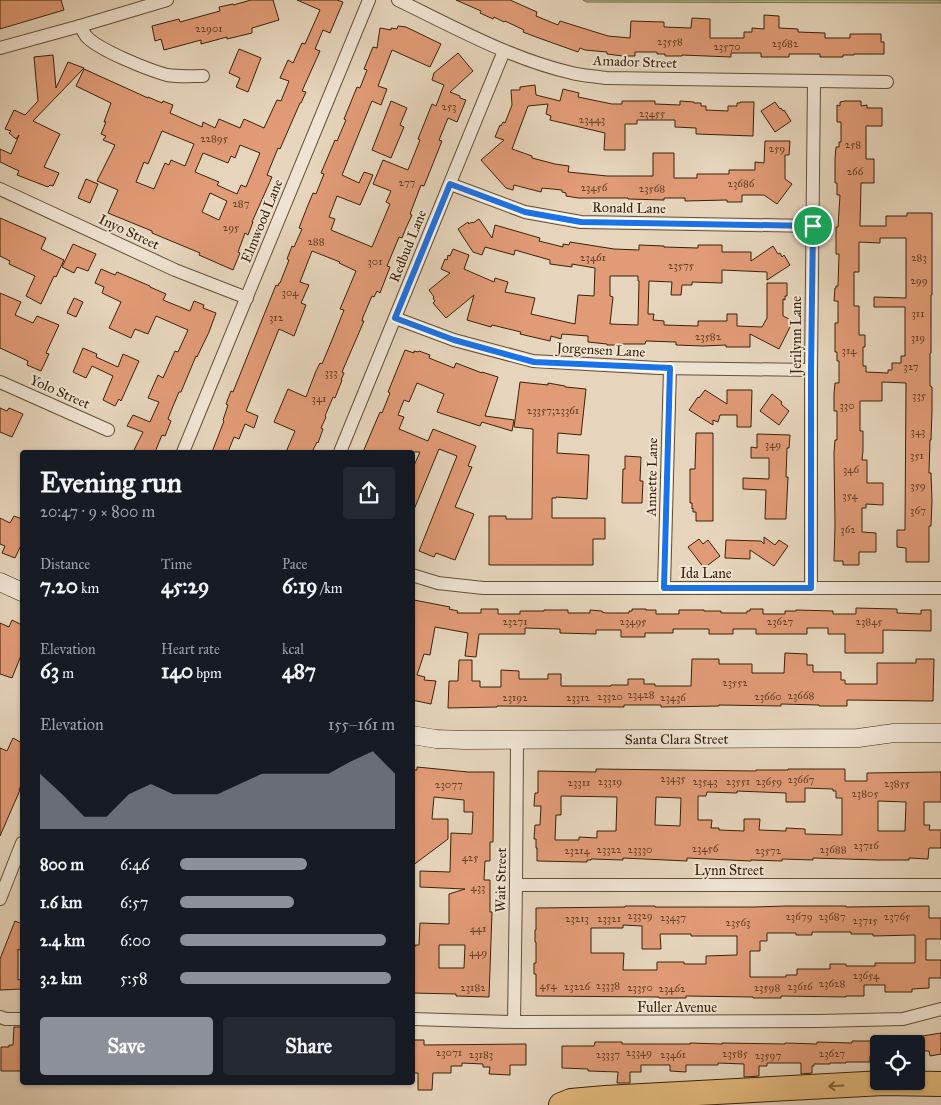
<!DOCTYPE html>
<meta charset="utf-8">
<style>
:root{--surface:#171b24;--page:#242831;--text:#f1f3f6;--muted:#9ea1a6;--accent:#8c9099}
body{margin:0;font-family:"IM FELL Great Primer",serif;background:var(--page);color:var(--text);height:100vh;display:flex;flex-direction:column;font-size:19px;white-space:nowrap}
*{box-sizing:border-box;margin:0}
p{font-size:16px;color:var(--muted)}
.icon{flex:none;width:28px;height:28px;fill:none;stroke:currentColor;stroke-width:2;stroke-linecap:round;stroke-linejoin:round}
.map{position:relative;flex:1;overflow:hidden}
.sheet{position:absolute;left:20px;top:450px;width:395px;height:635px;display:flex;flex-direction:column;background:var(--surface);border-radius:5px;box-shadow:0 1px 4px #0004}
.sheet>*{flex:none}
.fabs{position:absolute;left:870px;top:1035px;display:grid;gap:10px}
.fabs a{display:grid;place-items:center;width:55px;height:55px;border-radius:5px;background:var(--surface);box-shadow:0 1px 4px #0004;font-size:25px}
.pin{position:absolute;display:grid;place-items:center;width:42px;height:42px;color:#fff;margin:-21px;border:2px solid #fff;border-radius:50%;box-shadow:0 1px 5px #0007}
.round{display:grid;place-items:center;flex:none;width:52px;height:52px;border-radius:5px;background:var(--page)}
.head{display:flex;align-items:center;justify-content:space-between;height:85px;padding:0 20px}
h1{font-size:28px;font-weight:700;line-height:38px}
.figures{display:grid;grid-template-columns:repeat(3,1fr);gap:8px;height:85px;padding:5px 20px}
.figures div{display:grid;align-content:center}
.figures b{font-size:21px;font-weight:700}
.figures small{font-size:14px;font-weight:400}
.figures p{font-size:14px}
.chart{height:140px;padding:10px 20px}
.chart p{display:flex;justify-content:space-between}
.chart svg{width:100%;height:90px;margin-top:5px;fill:var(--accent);opacity:.7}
.cta{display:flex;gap:10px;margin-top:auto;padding:10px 20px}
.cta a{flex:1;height:58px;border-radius:5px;background:var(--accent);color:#fff;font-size:20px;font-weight:700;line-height:58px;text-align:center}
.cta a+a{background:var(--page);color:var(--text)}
ul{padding:0 20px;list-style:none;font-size:16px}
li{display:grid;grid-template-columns:80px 60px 1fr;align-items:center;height:38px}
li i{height:12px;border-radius:6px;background:var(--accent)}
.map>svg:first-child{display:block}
</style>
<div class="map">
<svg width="941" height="1105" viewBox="0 0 941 1105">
<rect width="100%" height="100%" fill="#e6d5bc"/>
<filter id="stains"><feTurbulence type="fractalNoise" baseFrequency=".004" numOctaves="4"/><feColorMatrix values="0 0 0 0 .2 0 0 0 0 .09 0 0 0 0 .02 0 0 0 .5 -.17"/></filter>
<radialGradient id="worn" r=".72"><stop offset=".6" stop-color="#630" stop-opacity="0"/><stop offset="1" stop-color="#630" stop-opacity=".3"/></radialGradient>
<polygon fill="#b6bd90" stroke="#77704c" points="583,0 941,0 941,3 586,2"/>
<g fill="#e19b76" stroke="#382208" fill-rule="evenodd">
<polygon points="0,0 61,0 64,10 0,29"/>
<polygon points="251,0 273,0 279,20 252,28 252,33 227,39 227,37 201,44 201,40 164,50 161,39 155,41 152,26 179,19 180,22 220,11 219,7 233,4 233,5"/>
<path d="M297,0H337L343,2L330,33L323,30L315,49L320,51L302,91L306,92L301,103H300L280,149L278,148L267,175L272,177L252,222H253L248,235L245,233L238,252L240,253L233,270L199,255L200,253L152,233V231L108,213L118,190L97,181L115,145L103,140L106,136L101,134L106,122H104L111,103L76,86L84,69L148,98V97L162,103L163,101L173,105L170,113L202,127L203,122L215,128L219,119L240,128L244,119L264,128L277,100L281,101L289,81L280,78L288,60L293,63L302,43L305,44L320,10ZM162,131L194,144L185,166L171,160L169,165L165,163L154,189L136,182L144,162L148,164ZM240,145L260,153L246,187L241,185L237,194L217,185L219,182L195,172L203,153L228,163L231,156L235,158ZM210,193L227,201L219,220L202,212Z"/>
<polygon points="456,0 510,0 537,12 536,16 558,25 560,21 608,36 630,38 631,21 664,22 664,27 691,28 692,18 710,19 710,38 744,38 744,32 752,32 752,28 764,29 764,15 779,16 779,28 798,29 798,32 825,33 825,38 850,38 850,34 881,34 881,42 884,42 884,54 854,54 854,55 843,55 843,57 820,57 820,54 789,54 789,57 761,57 761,53 731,53 731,57 682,55 682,56 665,56 665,54 657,54 657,52 635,52 635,56 623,56 607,54 607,52 585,50 580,48 578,52 536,37 523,32 524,30 505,21 504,22 494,17 493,19 480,13 481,11"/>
<polygon points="398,26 406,27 441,44 430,67 392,50 378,86 387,89 381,105 372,101 342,175 359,183 364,172 373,175 360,205 337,196 329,217 335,219 331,230 372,247 390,204 386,202 391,191 373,184 383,160 408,170 420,140 418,139 432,104 436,106 444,85 432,80 434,73 458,53 473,71 450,92 460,96 460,98 466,100 457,122 448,118 439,140 442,141 424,186 421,185 410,214 412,215 406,228 402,238 399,237 387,266 390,267 380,293 377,291 374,297 372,296 363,317 362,321 364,321 342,372 344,373 341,380 342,380 335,398 333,397 325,416 326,417 321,428 323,429 318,443 317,442 312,452 286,452 295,431 274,422 288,389 306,397 316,371 320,363 322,364 332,340 344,310 340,309 356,271 339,263 340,262 312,251 300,282 309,285 301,303 306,305 294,336 279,329 246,411 258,416 254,428 245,424 239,439 234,437 228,452 212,452 224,421 223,420 228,405 226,404 231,391 233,392 276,285 278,286 279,283 280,283 289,260 287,259 292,246 294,247 302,229 299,228 308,205 313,193 316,194 324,174 321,173 335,140 337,141 346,120 344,119 357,87 360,88 367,70 364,69 373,47 377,48 380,28 391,30 391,28 397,29"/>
<polygon points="239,49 261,58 248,92 236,87 240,78 229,73"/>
<polygon points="53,55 56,88 68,62 84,68 33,121 60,134 44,167 59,173 53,186 50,185 48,187 17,175 19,171 0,162 0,149 11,154 19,135 16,139 9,133 11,131 5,129 14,110 25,115 38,101 34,57"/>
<polygon points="535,85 536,95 560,101 563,89 579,93 578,97 612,104 622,104 622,101 655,101 655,104 680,105 680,101 694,102 694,103 701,103 701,106 706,106 706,110 728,111 728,106 737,106 737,103 740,103 740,102 754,102 753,136 696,134 696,128 675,127 675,120 637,120 637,124 625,124 625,150 604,150 605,133 550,120 551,116 546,114 548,104 528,106 512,149 532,156 532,158 555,164 569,166 568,172 607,176 653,176 653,153 674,153 674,178 697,178 697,174 729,174 729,170 755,170 755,162 764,163 765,141 790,141 789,155 785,155 785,179 792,184 777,204 764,195 742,195 742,202 727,202 727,200 685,201 685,198 664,198 664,200 628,199 628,198 578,198 566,196 566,193 562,192 562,190 542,188 541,192 514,185 513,190 506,188 481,160 504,140 495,137 500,125 501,126 503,122 505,123 512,105 511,90 520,90 520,87"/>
<polygon points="391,101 407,108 400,125 404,127 391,158 372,150"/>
<path d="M845,101H861V106L867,105V108H882V126H866V159H874V183H861L860,226H886V216H907V213H932V295H931V353H930V386L932,387V411L931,440H930L929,473H931L932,501L931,526H929V562H906V548L897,547V530H905L906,383L882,382V401H860V431H863V451L862,460H867V483H883V505L866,504V508H862V532L876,533V552H859V565H843V561H834L835,525L834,453L835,440H837V411H834V394L835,383H839V361H837V352H835V323H838V301H834L835,288H836V286H838L839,254H836V227H838L840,195H837V183H835V159L836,147H839V142H841V122H837V105L840,106V102ZM880,238H906V298L874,297V307H905V356H901V363H892V370H888V373L866,372V366H863V347H865V335H859V306H854V272H859V242L880,243Z"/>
<polygon points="775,102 780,109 781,108 783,111 784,110 791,121 775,132 761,111"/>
<polygon points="86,179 98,184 90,203 78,198"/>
<polygon points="0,218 46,238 41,249 64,260 56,277 54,276 41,304 26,296 35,276 9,264 10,261 0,256"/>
<path d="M479,219L492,238L495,225L540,238L539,241L563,247V244L569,245L570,242L614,249L639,250V245L664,246V247L698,248V245H722V252H751V261L773,246L778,254L780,253L782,257L784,255L790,265L767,280V272L722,270V283L692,282V285H682L681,295H671L672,282L649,281L648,314H654L653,320L664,321V325L698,326V321H727V314H737V326L762,327L767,318V283H787V296H785V300L783,299V316L793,321L779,349L750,334V347H726V345L703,346L676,345V342L646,341L645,344H620V345H607V344L588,342V336L562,334L561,339L551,336L550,341L520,334L521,332L492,325L491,327L467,320L474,295L446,318L433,303L435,301L433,298L434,297L429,290L450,273L441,269L445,259L447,260L448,255L450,256L453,249L469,255L464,269L494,282L495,278L508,282L505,292L535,298L531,314L575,324L578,295L594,296L595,268L572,264V267L550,264V260L515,250L514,255L485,247L482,255L473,252L458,229L468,222L469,224L472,222L473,223ZM610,276H638V281H639L638,325L610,324L613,297L610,296Z"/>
<polygon points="73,244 96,254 88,271 77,267 74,273 62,267"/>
<polygon points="101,269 115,275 117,272 150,286 150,287 166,294 163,300 190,311 194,301 204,305 203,308 216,313 209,332 197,357 196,356 181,392 179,392 171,411 168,419 171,421 165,436 162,435 155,452 133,452 143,432 127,426 133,415 150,422 159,402 148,398 158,375 163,378 175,351 178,352 188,330 156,316 148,334 135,329 131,338 109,328 121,302 102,293 104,287 95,283"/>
<polygon points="0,293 21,302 15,315 33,323 37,316 59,325 46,353 49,354 41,371 27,365 28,361 0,348"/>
<polygon points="74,298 83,302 76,317 67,313"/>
<polygon points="83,348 97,354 96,357 118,367 123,354 139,361 121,401 119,399 115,406 103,400 113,376 92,366 86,378 73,372"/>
<polygon points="405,350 414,353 414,351 418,352 419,351 430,355 429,358 454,368 456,363 482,373 482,372 498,377 485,416 514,420 512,431 482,422 480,426 437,412 444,394 417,383 409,402 404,400 398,415 404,417 399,429 428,441 433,429 476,446 468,466 472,467 455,507 474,514 455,560 436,553 434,557 419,551 457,456 439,449 413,512 412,470 420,452 363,452 380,412 382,413 390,393 388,392"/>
<polygon points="520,382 548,385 548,383 565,386 565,387 586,389 581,435 558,433 557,453 589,455 587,499 556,497 556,498 552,498 552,518 605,518 605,539 593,539 593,565 489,565 489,516 506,516 506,519 532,519 533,429 514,427"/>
<polygon points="705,390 727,404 727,390 752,390 751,427 737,427 737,415 720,415 718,422 713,420 713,425 689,410 698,397 699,398"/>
<polygon points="772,394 782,402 781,404 789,411 779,425 760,411"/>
<polygon points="0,408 7,411 9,408 23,414 12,437 0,432"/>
<polygon points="696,433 713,433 713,521 696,521 696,512 693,512 693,508 692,509 692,503 690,503 690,469 695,469"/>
<polygon points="757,434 790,435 789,448 787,448 786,477 788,477 786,519 765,519 766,490 743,489 743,478 769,479 769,458 751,458 751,447 757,448"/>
<polygon points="625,456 641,457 640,481 643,481 642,503 622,503 623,469 625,469"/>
<polygon points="14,516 22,519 22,543 15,558 2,553 5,546 0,544 0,518 10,523"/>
<polygon points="764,537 775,545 779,540 788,546 774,566 750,550 750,559 725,558 726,540 761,541 764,544"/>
<polygon points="699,539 703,544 708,540 720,556 704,568 688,547"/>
<polygon points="414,600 450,607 449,609 458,611 457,613 481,613 481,609 498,609 498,614 520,614 520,611 544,611 544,610 568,610 568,613 590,613 590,610 602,611 602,612 606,613 629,613 629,611 632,611 632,609 646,609 646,610 656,610 656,614 679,614 679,610 704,610 704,611 721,611 721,613 747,613 747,611 750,611 750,609 763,609 763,614 785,614 785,611 796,611 796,610 833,611 833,614 856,614 856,608 897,609 897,613 921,614 921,610 931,610 931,631 883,630 883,653 845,653 845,634 828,634 828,628 807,628 807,634 756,634 756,629 733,629 733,634 709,634 709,629 673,629 673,633 645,633 645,637 621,637 621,630 596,630 596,634 560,633 560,629 525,628 525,634 479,634 476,657 465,656 468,633 435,627 430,655 424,654 417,675 425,677 424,680 436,681 431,704 412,700 412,609"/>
<polygon points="12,620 22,625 22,653 12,678 0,674 0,623 9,627"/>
<polygon points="785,653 807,654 807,665 813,665 813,672 841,672 841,680 845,680 845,684 877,684 877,663 916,663 916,659 934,659 933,701 847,700 847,706 819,706 819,705 781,704 781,706 719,705 719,706 661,707 661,705 624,705 624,707 497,706 497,707 448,708 449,681 458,681 459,660 472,660 472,681 480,681 480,687 501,687 501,670 519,671 519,679 548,679 548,674 561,674 561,686 611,686 611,685 628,685 628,679 644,679 644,684 655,684 655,686 691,686 692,659 719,659 719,664 752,664 752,673 784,673"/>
<polygon points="13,738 22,743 22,783 19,790 20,790 0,836 0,748 7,751"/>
<path d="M417,767L468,772H494L493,842H490V861H485L484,880H490V912H492L489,997L456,996V994L412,993V947H415V945H419L420,923L449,924V894L465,889L420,887V871L450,872L451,833L472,834L473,812H464V800L434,797L432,819H448V839L412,866V770H417ZM439,945H465L464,968H439Z"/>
<path d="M596,769L756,771V770H788V769H845V781H867V773L941,772V802H924V825H930L929,830H941V848H929L928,859L909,858V860H878L813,858V860L782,859V861L751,860V861L687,858V861L623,858V860L591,859V860H587V862L537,861V848H536V839H534L535,825H540L541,806H534L535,793H538V771L596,772ZM805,788L833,789V791H836V798H842V835L805,834V829L786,828V831L759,830L760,819H744V831L719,830V828H711L712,820H698V796H706L707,792L737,793V791L786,793V802H805ZM561,796L617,797L616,831H597V838L579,837V840H555L556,815H561ZM656,797L681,798L680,826L655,825ZM878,801L906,802L905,831H878Z"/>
<path d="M625,906H655V907H754L786,906H846V907L929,906V918H941V939H926V960H941V978H929V988L912,989V992H885V985H864V996H846V997L781,996V998H753V997L686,996V998H659V997L536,996V974H534V963H536V942H535V930H536V908L625,907ZM623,925L642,926V949H661L660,934H691V936H737V955L706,956V964H684V962H657V970H623L624,953H591V928H623ZM812,932H851V934H873V936L915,935V963H875V966H846V964H830V969H797V975H786V977H750V951H760V941H767V933H796V935H812Z"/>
<polygon points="15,921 22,924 22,951 18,949 18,980 22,979 22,989 0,990 0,959"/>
<polygon points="14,1027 22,1027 22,1071 1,1071 1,1047 9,1047 9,1045 13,1045"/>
<polygon points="941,1033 941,1054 930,1056 929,1051 924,1051 924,1050 916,1052 916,1037"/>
<polygon points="412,1040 424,1040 424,1045 526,1044 526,1065 510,1065 510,1075 489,1074 490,1067 483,1067 483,1064 462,1063 462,1066 451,1066 451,1073 433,1073 432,1090 418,1090 418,1073 412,1073"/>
<polygon points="852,1041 879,1041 879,1055 870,1056 870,1062 846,1062 846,1063 830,1063 830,1064 814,1064 814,1066 812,1066 812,1073 801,1074 801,1063 767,1063 767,1066 759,1066 759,1076 744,1077 744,1064 718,1063 718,1065 686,1065 686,1072 670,1071 670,1065 641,1065 641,1072 630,1072 630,1083 617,1083 618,1072 588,1071 588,1069 562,1068 562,1046 594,1046 595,1042 622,1042 622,1044 690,1044 690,1043 722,1044 722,1043 785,1044 785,1043 817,1044 817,1042 852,1043"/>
</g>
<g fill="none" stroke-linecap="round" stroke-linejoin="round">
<g stroke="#644f35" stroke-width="14">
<g id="minor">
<path d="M398,0C454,27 511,59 572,73C583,76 595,76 606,78L887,82"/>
<path d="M80,26C82,29 84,33 86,36C98,50 149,70 167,75C179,77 191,76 203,76"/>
<polyline points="0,48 80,26 167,0"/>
<polyline points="450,184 525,212 581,222 813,226"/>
<polyline points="0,189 175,270 247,298"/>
<polyline points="395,318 454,340 533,361 658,368 811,370"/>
<polyline points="0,382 108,430"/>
<polyline points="183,452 369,0"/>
<polyline points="340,452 504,51"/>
<polyline points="412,575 438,583 483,588 941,588"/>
<polyline points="664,587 670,368"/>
<polyline points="811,588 811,370 814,81"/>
<polyline points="516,885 941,885"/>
<polyline points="0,899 22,843"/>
<polyline points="0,1017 6,1019 22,1019"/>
<polyline points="412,1019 514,1022 819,1021 903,1019 941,1009"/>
<polyline points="514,1022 516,885 517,740"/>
</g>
</g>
<g stroke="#382208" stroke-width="19">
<g id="secondary">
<polyline points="0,582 22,592"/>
<path id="s1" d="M412,735L436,739L465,740L858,738L894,733H941"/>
</g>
</g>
<g stroke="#382208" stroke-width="26">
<polyline id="motorway" points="561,1105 571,1101 605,1098 884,1083 941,1084"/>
</g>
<use href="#minor" stroke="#efe4d3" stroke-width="12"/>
<use href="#secondary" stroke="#efe4d3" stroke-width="18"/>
<use href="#motorway" stroke="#e3ba7e" stroke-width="24"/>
</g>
<defs><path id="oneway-shaft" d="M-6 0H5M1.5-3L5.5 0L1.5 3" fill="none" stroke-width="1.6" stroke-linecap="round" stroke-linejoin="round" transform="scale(1.25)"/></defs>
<use stroke="#85663d" href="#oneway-shaft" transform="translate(836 1086) rotate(177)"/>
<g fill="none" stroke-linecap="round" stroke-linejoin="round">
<g stroke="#fff" stroke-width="10">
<polygon id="route" points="450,184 525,212 581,222 813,226 811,370 811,588 664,588 670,368 534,362 454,340 395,318"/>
</g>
<use href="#route" stroke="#1a73e8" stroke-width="6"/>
</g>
<g text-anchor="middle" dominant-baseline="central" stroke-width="4" stroke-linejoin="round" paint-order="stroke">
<g font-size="11" fill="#624024">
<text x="209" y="28">22901</text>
<text x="670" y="41">23558</text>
<text x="785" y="43">23682</text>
<text x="727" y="46">23570</text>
<text x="449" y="106">253</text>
<text x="652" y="113">23455</text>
<text x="592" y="119">23443</text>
<text x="214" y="138">22895</text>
<text x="853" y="144">258</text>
<text x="777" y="148">259</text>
<text x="855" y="171">266</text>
<text x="407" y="182">277</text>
<text x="741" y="183">23686</text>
<text x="594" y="187">23456</text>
<text x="652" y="188">23568</text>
<text x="241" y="203">287</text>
<text x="231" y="227">295</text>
<text x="316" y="241">288</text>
<text x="593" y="257">23461</text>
<text x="919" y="257">283</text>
<text x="375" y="261">301</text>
<text x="681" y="265">23575</text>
<text x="919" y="280">299</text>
<text x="290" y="292">304</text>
<text x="918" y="313">311</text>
<text x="276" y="317">312</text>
<text x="708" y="336">23582</text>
<text x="918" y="337">319</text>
<text x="849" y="350">314</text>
<text x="911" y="366">327</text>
<text x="331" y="372">333</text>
<text x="919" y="395">335</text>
<text x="319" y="398">341</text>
<text x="847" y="405">330</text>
<text x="553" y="410">23357;23361</text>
<text x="918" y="431">343</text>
<text x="773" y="444">349</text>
<text x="917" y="455">351</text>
<text x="851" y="469">346</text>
<text x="918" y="485">359</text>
<text x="850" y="495">354</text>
<text x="918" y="510">367</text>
<text x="848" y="529">362</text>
<text x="515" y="621">23271</text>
<text x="633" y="621">23495</text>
<text x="780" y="621">23627</text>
<text x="869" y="621">23845</text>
<text x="735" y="682">23552</text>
<text x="641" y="694">23428</text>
<text x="801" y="695">23668</text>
<text x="610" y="696">23320</text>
<text x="768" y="696">23660</text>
<text x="515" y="697">23192</text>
<text x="578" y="697">23312</text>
<text x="673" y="697">23436</text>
<text x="673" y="778">23435</text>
<text x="801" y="779">23667</text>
<text x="610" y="781">23319</text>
<text x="705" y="781">23543</text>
<text x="738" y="781">23551</text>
<text x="769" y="781">23659</text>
<text x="579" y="782">23311</text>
<text x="897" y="783">23855</text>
<text x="449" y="784">23077</text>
<text x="865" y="793">23805</text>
<text x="866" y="845">23716</text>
<text x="705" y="848">23456</text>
<text x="609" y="849">23322</text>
<text x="640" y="849">23330</text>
<text x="833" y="849">23688</text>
<text x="577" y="850">23214</text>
<text x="768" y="850">23572</text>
<text x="470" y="857">425</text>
<text x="478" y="887">433</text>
<text x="640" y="915">23329</text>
<text x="799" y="916">23679</text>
<text x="832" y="916">23687</text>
<text x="897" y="916">23765</text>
<text x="673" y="917">23437</text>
<text x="577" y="918">23213</text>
<text x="609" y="918">23321</text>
<text x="865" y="920">23715</text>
<text x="738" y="922">23563</text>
<text x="478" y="928">441</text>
<text x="478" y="952">449</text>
<text x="866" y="975">23654</text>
<text x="832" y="983">23628</text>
<text x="548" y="985">454</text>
<text x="608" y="985">23338</text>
<text x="577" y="986">23226</text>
<text x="800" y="986">23616</text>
<text x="473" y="987">23182</text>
<text x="640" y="987">23350</text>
<text x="767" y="987">23598</text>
<text x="672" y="988">23462</text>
<text x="449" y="1052">23071</text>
<text x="639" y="1052">23349</text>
<text x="735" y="1053">23585</text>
<text x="832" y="1053">23627</text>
<text x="481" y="1054">23183</text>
<text x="608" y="1054">23337</text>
<text x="673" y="1054">23461</text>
<text x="768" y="1055">23597</text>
</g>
<g font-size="14" fill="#382208" stroke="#efe4d3">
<text transform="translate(635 62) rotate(2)">Amador Street</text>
<text transform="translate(629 208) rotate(1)">Ronald Lane</text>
<text transform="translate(262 221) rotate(-68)">Elmwood Lane</text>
<text transform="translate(129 232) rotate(25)">Inyo Street</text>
<text transform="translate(408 246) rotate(-68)">Redbud Lane</text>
<text transform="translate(796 335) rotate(-90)">Jerilynn Lane</text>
<text transform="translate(601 350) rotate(3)">Jorgensen Lane</text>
<text transform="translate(60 392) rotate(24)">Yolo Street</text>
<text transform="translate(652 477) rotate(-89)">Annette Lane</text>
<text x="706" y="573">Ida Lane</text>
<text stroke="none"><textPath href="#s1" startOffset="265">Santa Clara Street</textPath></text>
<text x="729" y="870">Lynn Street</text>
<text transform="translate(501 880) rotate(-89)">Wait Street</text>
<text x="677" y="1007">Fuller Avenue</text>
</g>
</g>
<rect width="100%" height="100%" filter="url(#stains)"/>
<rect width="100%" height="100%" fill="url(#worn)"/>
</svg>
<div class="fabs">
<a><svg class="icon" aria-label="locate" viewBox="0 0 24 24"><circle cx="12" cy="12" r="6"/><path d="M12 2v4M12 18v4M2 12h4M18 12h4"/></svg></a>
</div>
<div class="pin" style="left:813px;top:226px;background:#1e9e55"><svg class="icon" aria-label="arrive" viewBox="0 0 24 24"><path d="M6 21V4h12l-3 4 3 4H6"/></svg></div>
<section class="sheet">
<div class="head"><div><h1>Evening run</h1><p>20:47 · 9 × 800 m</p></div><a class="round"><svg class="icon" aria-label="share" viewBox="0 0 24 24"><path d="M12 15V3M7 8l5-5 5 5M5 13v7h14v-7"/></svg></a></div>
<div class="figures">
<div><p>Distance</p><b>7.20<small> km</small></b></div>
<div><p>Time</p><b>45:29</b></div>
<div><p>Pace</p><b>6:19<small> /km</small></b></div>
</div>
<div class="figures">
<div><p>Elevation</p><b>63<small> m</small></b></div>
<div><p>Heart rate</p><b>140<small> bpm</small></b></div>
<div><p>kcal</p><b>487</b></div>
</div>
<div class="chart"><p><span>Elevation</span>155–161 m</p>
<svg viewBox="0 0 160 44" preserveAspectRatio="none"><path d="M0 44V17L10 27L20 38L30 38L40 27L50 22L60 27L70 27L80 27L90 22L100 17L110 17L120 17L130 17L140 11L150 6L160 17V44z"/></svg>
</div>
<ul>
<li><b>800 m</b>6:46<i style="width:59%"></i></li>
<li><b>1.6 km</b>6:57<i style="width:53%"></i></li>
<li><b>2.4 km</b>6:00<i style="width:96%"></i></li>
<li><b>3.2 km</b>5:58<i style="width:98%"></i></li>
</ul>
<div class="cta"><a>Save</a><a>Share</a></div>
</section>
</div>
